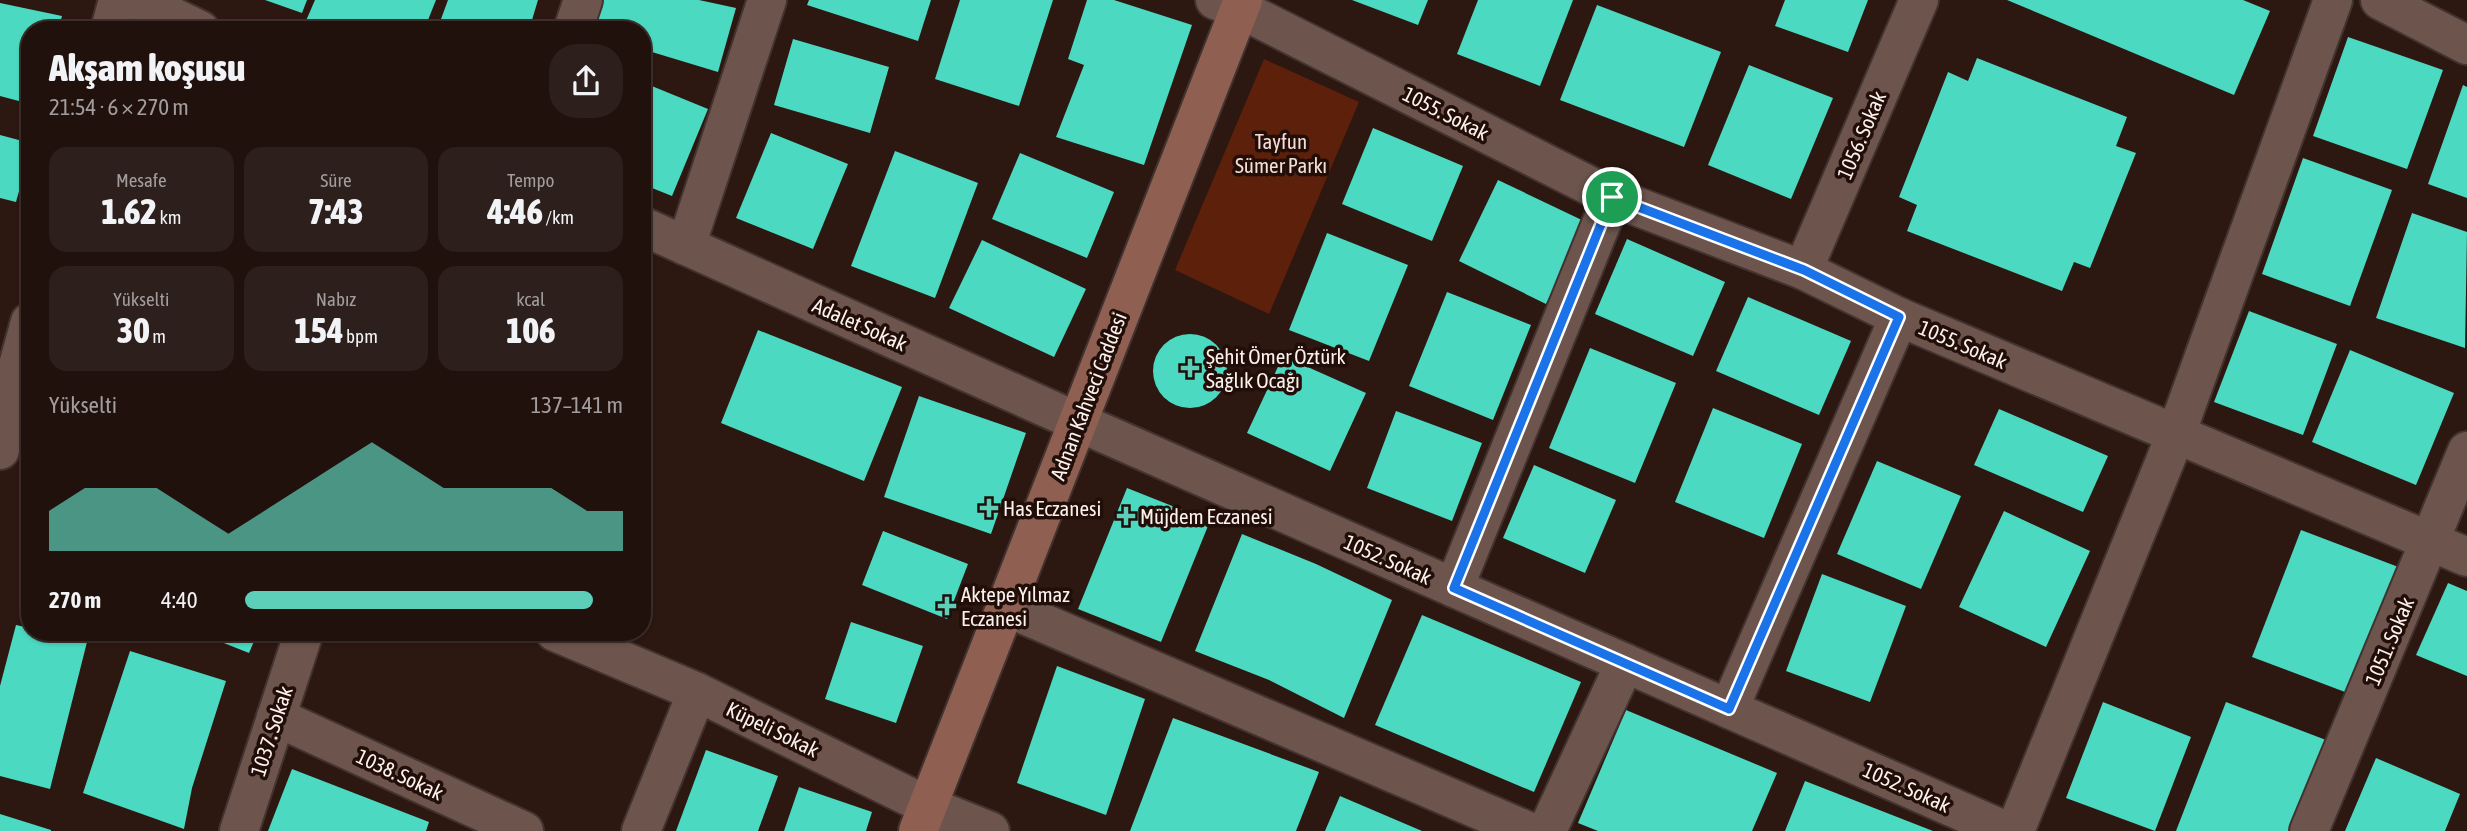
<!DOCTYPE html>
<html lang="tr">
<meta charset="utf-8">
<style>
:root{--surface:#21110d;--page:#2d1f1b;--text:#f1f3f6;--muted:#a29d9d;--line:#3e312e;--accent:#5dceb8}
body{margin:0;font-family:"Asap Condensed",sans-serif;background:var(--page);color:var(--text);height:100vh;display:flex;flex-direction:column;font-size:26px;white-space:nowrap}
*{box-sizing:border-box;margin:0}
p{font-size:23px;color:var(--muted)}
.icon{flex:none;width:38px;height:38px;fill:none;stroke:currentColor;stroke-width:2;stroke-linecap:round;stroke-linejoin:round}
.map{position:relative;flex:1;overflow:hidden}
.sheet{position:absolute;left:21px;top:21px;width:630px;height:620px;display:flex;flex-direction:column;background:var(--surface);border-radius:28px;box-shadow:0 2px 5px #0004,0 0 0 2px var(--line)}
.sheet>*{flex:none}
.pin{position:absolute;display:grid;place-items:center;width:60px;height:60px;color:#fff;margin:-30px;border:4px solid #fff;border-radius:50%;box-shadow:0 2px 7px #0007}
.round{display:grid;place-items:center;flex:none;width:74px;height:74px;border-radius:28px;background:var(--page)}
.overview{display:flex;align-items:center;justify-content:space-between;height:119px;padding:0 28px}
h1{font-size:38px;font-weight:800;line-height:52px}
.figures{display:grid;grid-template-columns:repeat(3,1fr);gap:10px;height:119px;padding:7px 28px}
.figures div{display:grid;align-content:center;border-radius:18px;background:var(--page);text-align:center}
.figures b{font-size:35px;font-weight:800}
.figures small{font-size:19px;font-weight:400}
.figures p{font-size:19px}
.chart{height:196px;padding:14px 28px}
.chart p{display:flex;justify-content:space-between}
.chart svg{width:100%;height:126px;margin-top:7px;fill:var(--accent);opacity:.7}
ul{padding:0 28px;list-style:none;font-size:23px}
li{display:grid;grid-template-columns:112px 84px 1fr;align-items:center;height:52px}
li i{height:18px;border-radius:9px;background:var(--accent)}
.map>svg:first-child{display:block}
</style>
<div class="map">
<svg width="2467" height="831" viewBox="0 0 2467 831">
<rect width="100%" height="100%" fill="#2c1711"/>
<polygon fill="#5d200b" points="1264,59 1359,102 1269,314 1175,270"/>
<g fill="#4bdac1">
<polygon points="265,0 307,0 302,13"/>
<polygon points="315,0 436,0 424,30 302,30"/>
<polygon points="448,0 538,0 529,30 437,30"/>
<polygon points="600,0 699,0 736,8 718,72 642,49 642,30 592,30"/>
<polygon points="809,0 931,0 918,41 807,5"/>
<polygon points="960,0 1053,0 1019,106 935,79"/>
<polygon points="1087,0 1114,0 1192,25 1144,165 1056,137 1084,65 1068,59"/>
<polygon points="1352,0 1428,0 1418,25"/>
<polygon points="1478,0 1573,0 1540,86 1457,54"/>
<polygon points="1785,0 1868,0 1848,52 1775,26"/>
<polygon points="2007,0 2243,0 2270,11 2234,95"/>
<polygon points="0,3 62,16 58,30 30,30 30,104 0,96"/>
<polygon points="1597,5 1721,52 1684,147 1560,100"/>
<polygon points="2348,37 2443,70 2407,169 2313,136"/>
<polygon points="793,39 889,67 870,133 774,105"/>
<polygon points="1977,58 2127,117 2116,146 2136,153 2090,268 2074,262 2062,291 1907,231 1917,205 1899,197 1948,72 1968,81"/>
<polygon points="1749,65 1833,98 1791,199 1708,165"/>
<polygon points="642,82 708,109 672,196 642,184"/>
<polygon points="2463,85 2467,87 2467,198 2428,184"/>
<polygon points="1373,128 1463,166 1432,241 1342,204"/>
<polygon points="771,133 848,164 813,249 736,218"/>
<polygon points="0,135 30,143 30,152 16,202 0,198"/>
<polygon points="895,151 978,183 935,298 851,266"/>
<polygon points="1020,153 1114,192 1087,258 992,219"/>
<polygon points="2303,158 2392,190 2350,306 2262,274"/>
<polygon points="1498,180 1586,222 1546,304 1459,261"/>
<polygon points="2412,213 2467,232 2465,348 2376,318"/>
<polygon points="1327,233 1408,265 1369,361 1289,330"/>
<polygon points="1627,239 1725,282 1693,356 1595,314"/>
<polygon points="982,240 1086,289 1054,357 949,308"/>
<polygon points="1447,292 1531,325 1493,420 1409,386"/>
<polygon points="1748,297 1851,341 1819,415 1716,371"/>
<polygon points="2249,311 2337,344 2303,435 2214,402"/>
<polygon points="758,330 902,387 864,481 721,423"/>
<circle cx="1190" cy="371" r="37"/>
<polygon points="1590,348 1676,383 1635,483 1549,448"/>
<polygon points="2350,350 2454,393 2416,485 2312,442"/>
<polygon points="1283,356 1366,393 1330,471 1247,433"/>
<polygon points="919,396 1026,433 991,534 884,497"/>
<polygon points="1713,408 1802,444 1764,538 1675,502"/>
<polygon points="1999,409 2108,456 2083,512 1974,465"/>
<polygon points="1396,411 1482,443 1452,521 1367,488"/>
<polygon points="1877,461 1961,496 1921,589 1837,554"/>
<polygon points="1534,465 1616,500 1585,573 1503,538"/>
<polygon points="1127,488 1210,521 1161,642 1078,609"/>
<polygon points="2004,511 2090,551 2046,647 1959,607"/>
<polygon points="2301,530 2401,568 2353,695 2252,657"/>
<polygon points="883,531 968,564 947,619 862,585"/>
<polygon points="1242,534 1316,564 1392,600 1344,718 1269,680 1195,651"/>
<polygon points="1822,574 1906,606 1870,702 1786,671"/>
<polygon points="2448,583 2467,591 2467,676 2416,655"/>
<polygon points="1422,615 1581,682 1534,792 1375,725"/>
<polygon points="851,622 923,646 896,723 825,699"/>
<polygon points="16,625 30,628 30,632 45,632 87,642 50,789 0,776 0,686"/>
<polygon points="196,632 258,632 249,653"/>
<polygon points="130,651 226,681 192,788 184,829 83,793"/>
<polygon points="1057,666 1145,699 1106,815 1017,783"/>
<polygon points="2103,702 2191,737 2155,831 2066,798"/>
<polygon points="2226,702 2326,740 2290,831 2176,831"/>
<polygon points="1626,710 1777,773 1752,831 1598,831 1578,823"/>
<polygon points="1173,718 1319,772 1296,831 1130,831"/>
<polygon points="706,750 778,776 758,831 676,831"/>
<polygon points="2376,758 2460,794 2445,831 2345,831"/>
<polygon points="292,769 429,822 426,831 268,831"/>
<polygon points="1805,781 1933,831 1785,831"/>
<polygon points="799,787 872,812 866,831 784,831"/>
<polygon points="1340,796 1422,831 1325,831"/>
<polygon points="0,814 51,830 51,831 0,831"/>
</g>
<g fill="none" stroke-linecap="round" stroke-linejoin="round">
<g stroke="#423330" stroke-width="42">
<g id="street">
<polyline points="138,0 200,30"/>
<polyline points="1215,0 1240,9 1612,197 1803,270 1899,317 2467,557"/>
<polyline points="2380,0 2467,45"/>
<polyline points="110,30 118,0"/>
<polyline points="573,30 583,0"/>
<polyline points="642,226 1078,422 2006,831"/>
<polyline points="686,246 767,0"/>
<polyline points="1803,270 1919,0"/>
<polyline points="0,450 9,398 30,322"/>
<polyline points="1454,588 1612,197"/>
<polyline points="1006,607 1528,831"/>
<polyline points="555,632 697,692 928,806 990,831"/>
<polyline points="1729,709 1899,317"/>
<polyline points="276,717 524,831"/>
<polyline points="239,831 304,632"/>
<polyline points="641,831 697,692"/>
<polyline points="1547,831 1625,663"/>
<polyline points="2015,831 2176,434 2333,0"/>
<polyline points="2309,831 2467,451"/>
</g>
</g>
<g stroke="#423330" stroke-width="42">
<polyline id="secondary" points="918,831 1243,0"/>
</g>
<use href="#street" stroke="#6d554d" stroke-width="38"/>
<use href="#secondary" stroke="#8f6051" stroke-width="38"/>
</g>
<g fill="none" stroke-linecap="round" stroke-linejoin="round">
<g stroke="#fff" stroke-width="14">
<polygon id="route" points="1612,197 1804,270 1899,317 1729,709 1454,588"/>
</g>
<use href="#route" stroke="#1a73e8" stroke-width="9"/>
</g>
<g fill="#5dceb8" stroke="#210e08" stroke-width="2.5">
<path d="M1186.5 357.5h7v7h7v7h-7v7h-7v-7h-7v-7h7z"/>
<path d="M985.5 497.5h7v7h7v7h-7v7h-7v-7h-7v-7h7z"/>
<path d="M1122.5 505.5h7v7h7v7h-7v7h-7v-7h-7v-7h7z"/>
<path d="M943.5 595.5h7v7h7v7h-7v7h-7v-7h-7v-7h7z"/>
</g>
<g text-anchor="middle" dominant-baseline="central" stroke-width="7" stroke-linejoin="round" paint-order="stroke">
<g font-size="21" fill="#fdf1ed" stroke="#210e08">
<text transform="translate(1446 113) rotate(27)">1055. Sokak</text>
<text transform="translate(1861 135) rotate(-67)">1056. Sokak</text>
<text transform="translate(860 324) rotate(24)">Adalet Sokak</text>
<text transform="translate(1963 344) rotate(23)">1055. Sokak</text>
<text transform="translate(1088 396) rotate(-69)">Adnan Kahveci Caddesi</text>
<text transform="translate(1388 559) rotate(24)">1052. Sokak</text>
<text transform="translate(2389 641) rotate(-67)">1051. Sokak</text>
<text transform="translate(773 729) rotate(26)">Küpeli Sokak</text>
<text transform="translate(271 731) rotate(-72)">1037. Sokak</text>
<text transform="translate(400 774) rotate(25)">1038. Sokak</text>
<text transform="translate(1907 787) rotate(24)">1052. Sokak</text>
</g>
<g font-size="21" fill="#f7ddd5" stroke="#210e08">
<text x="1281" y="141">Tayfun<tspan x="1281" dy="24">Sümer Parkı</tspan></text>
</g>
<g font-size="21" fill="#fdf1ed" stroke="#210e08" text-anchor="start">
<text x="1206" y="356">Şehit Ömer Öztürk<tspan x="1206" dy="24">Sağlık Ocağı</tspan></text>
<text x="1003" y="508">Has Eczanesi</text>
<text x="1140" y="516">Müjdem Eczanesi</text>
<text x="961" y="594">Aktepe Yılmaz<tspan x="961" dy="24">Eczanesi</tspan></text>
</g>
</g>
</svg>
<div class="pin" style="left:1612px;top:197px;background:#1e9e55"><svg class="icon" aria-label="arrive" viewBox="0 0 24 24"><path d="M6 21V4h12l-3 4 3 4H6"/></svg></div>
<section class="sheet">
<div class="overview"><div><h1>Akşam koşusu</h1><p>21:54 · 6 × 270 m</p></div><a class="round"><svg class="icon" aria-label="share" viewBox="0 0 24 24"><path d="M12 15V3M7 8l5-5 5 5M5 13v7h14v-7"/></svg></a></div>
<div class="figures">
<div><p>Mesafe</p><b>1.62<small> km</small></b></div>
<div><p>Süre</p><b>7:43</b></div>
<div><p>Tempo</p><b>4:46<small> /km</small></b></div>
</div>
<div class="figures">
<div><p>Yükselti</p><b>30<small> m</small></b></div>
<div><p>Nabız</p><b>154<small> bpm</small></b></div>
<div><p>kcal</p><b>106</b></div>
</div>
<div class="chart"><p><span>Yükselti</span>137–141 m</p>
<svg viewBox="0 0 160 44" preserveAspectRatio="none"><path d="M0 44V30L10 22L20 22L30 22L40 30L50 38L60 30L70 22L80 14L90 6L100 14L110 22L120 22L130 22L140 22L150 30L160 30V44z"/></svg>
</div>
<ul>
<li><b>270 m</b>4:40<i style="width:92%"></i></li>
</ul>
</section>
</div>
